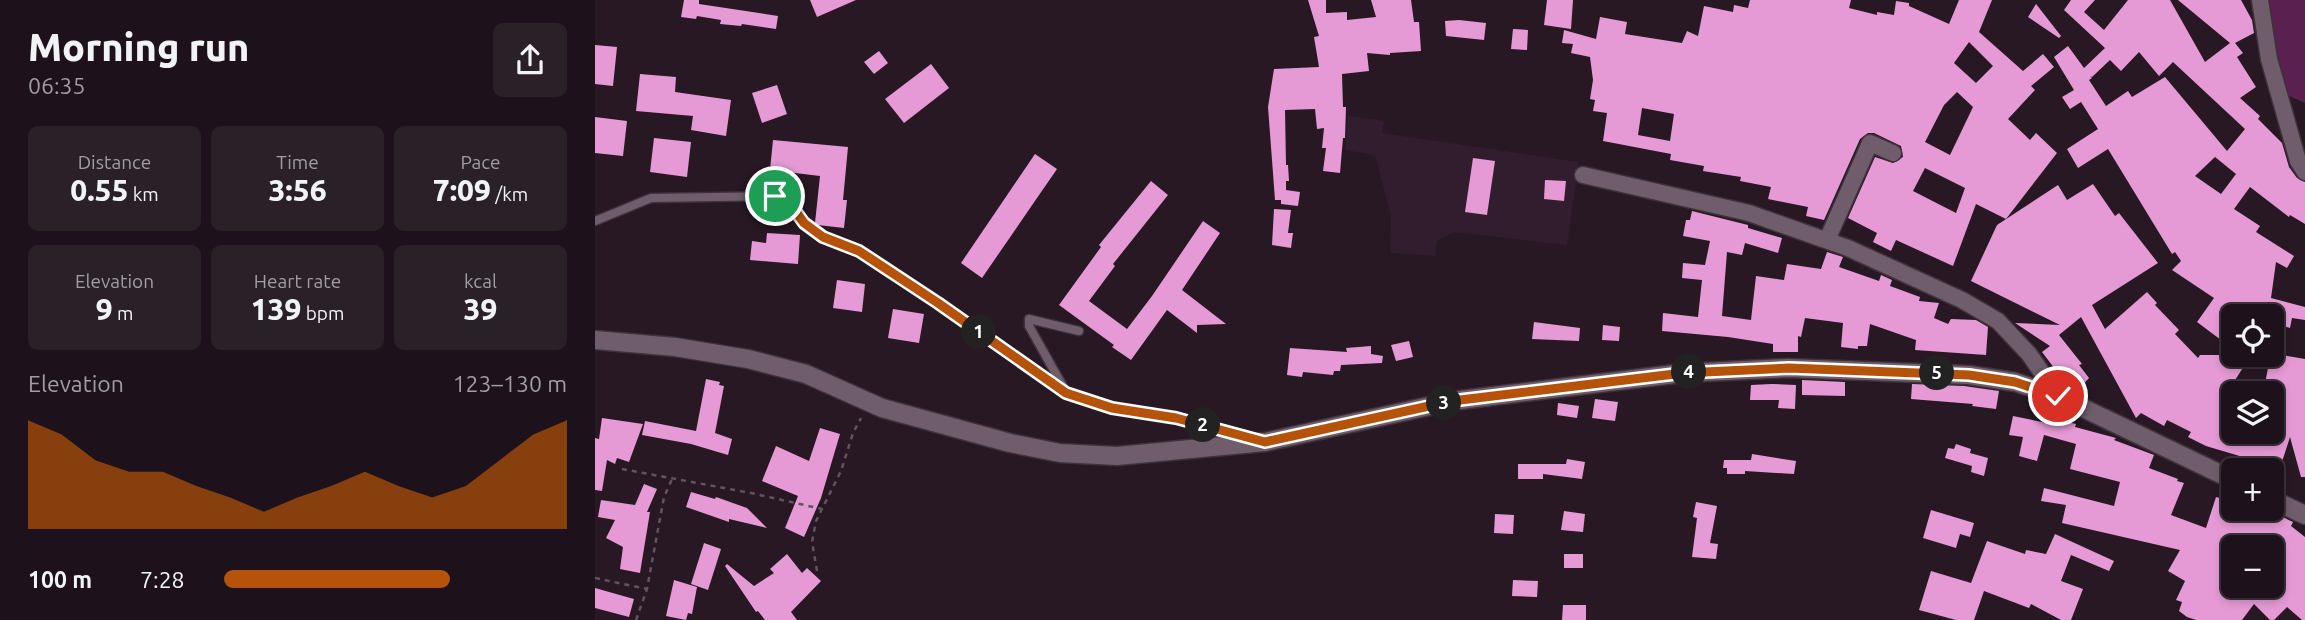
<!DOCTYPE html>
<meta charset="utf-8">
<style>
:root{--surface:#1d121b;--page:#2a2028;--text:#f1f3f6;--muted:#a09ea3;--line:#3b323a;--accent:#b45309}
body{margin:0;font-family:Ubuntu,sans-serif;background:var(--page);color:var(--text);height:100vh;display:flex;flex-direction:column;font-size:26px;white-space:nowrap}
*{box-sizing:border-box;margin:0}
p{font-size:23px;color:var(--muted)}
.icon{flex:none;width:38px;height:38px;fill:none;stroke:currentColor;stroke-width:2;stroke-linecap:round;stroke-linejoin:round}
.map{position:relative;flex:1;overflow:hidden}
.sheet{display:flex;flex-direction:column;background:var(--surface);width:595px}
.sheet>*{flex:none}
.fabs{position:absolute;left:1626px;top:304px;display:grid;gap:14px}
.fabs a{display:grid;place-items:center;width:63px;height:63px;border-radius:10px;background:var(--surface);box-shadow:0 4px 10px #0003,0 0 0 2px var(--line);font-size:35px}
.pin{position:absolute;display:grid;place-items:center;width:60px;height:60px;color:#fff;margin:-30px;border:4px solid #fff;border-radius:50%;box-shadow:0 2px 7px #0007}
.km{position:absolute;width:35px;height:35px;margin:-18px;border-radius:50%;background:#222;color:#fff;font-size:19px;line-height:35px;text-align:center}
.round{display:grid;place-items:center;flex:none;width:74px;height:74px;border-radius:10px;background:var(--page)}
.headline{display:flex;align-items:center;justify-content:space-between;height:119px;padding:0 28px}
h1{font-size:38px;font-weight:800;line-height:52px}
.figures{display:grid;grid-template-columns:repeat(3,1fr);gap:10px;height:119px;padding:7px 28px}
.figures div{display:grid;align-content:center;border-radius:10px;background:var(--page);text-align:center}
.figures b{font-size:30px;font-weight:800}
.figures small{font-size:19px;font-weight:400}
.figures p{font-size:19px}
.chart{height:196px;padding:14px 28px}
.chart p{display:flex;justify-content:space-between}
.chart svg{width:100%;height:126px;margin-top:7px;fill:var(--accent);opacity:.7}
ul{padding:0 28px;list-style:none;font-size:23px}
li{display:grid;grid-template-columns:112px 84px 1fr;align-items:center;height:52px}
li i{height:18px;border-radius:9px;background:var(--accent)}
main{display:flex;flex:1;min-height:0}
.map>svg:first-child{display:block}
</style>
<main>
<section class="sheet">
<div class="headline"><div><h1>Morning run</h1><p>06:35</p></div><a class="round"><svg class="icon" aria-label="share" viewBox="0 0 24 24"><path d="M12 15V3M7 8l5-5 5 5M5 13v7h14v-7"/></svg></a></div>
<div class="figures">
<div><p>Distance</p><b>0.55<small> km</small></b></div>
<div><p>Time</p><b>3:56</b></div>
<div><p>Pace</p><b>7:09<small> /km</small></b></div>
</div>
<div class="figures">
<div><p>Elevation</p><b>9<small> m</small></b></div>
<div><p>Heart rate</p><b>139<small> bpm</small></b></div>
<div><p>kcal</p><b>39</b></div>
</div>
<div class="chart"><p><span>Elevation</span>123–130 m</p>
<svg viewBox="0 0 160 44" preserveAspectRatio="none"><path d="M0 44V6L10 11L20 20L30 24L40 24L50 29L60 33L70 38L80 33L90 29L100 24L110 29L120 33L130 29L140 20L150 11L160 6V44z"/></svg>
</div>
<ul>
<li><b>100 m</b>7:28<i style="width:66%"></i></li>
</ul>
</section>
<div class="map">
<svg width="1710" height="620" viewBox="0 0 1710 620">
<rect width="100%" height="100%" fill="#271824"/>
<polygon fill="#321d2e" points="753,116 789,121 787,133 984,162 972,245 859,232 842,241 840,256 795,253 796,216 780,155 750,150"/>
<polygon fill="#592050" points="1667,0 1710,0 1710,103 1694,96"/>
<g fill="#e59ad5" fill-rule="evenodd">
<polygon points="89,0 104,0 104,4 183,16 181,29 147,24 146,26 125,24 126,20 102,16 101,19 86,17"/>
<polygon points="215,0 261,0 222,17"/>
<polygon points="713,0 731,0 731,13 752,12 752,20 781,17 776,0 816,0 819,22 824,22 826,51 795,53 795,55 772,53 774,71 747,74 748,107 751,107 750,138 748,138 745,173 728,171 731,148 727,148 729,128 722,129 720,109 690,110 691,165 693,165 694,181 691,181 691,190 705,192 703,206 686,204 686,200 680,200 673,107 679,69 724,67 719,37 724,36"/>
<polygon points="952,0 978,0 976,29 949,25"/>
<path d="M1155,0H1256L1254,8L1282,15V12L1299,15L1301,1L1314,3V6L1354,24L1364,0H1397L1384,32L1428,71L1448,54L1459,67L1436,86L1440,90L1413,119L1435,140L1441,133L1462,153L1411,219L1381,204L1358,266L1301,240L1296,251L1278,242L1282,233L1253,218L1280,157L1298,163L1308,157L1306,146L1279,133H1273L1265,139L1229,220L1211,216L1213,207L1173,199L1176,187L1145,181L1146,177L1108,171L1109,166L1075,160L1076,154L1008,141L1012,113L998,111L1000,100L995,99L998,80L995,57L976,53L978,44L967,43L969,30L1001,39L1005,17L1032,22L1030,34L1087,43L1092,31L1103,36L1109,6L1138,12L1139,5L1153,8ZM1374,42L1398,66L1381,83L1359,63ZM1362,92L1378,107L1355,155L1330,142L1349,105ZM1047,108L1079,114L1075,141L1043,135ZM1330,168L1370,188L1361,213L1318,191Z"/>
<path d="M1476,0H1500L1489,12L1509,30L1533,0H1575L1610,62L1635,43L1583,0H1646L1657,20L1659,33L1640,43L1648,53L1642,57L1661,87L1645,98L1665,116L1663,119L1687,143L1694,167L1702,178L1710,182V224L1695,215L1694,217L1655,187L1639,209L1665,226L1661,232L1699,256L1692,268L1681,262L1676,298L1710,307V320L1697,318L1695,328L1678,323L1679,319L1676,317L1638,302V349L1602,322L1619,298L1577,270L1586,261L1580,252L1577,254L1513,149L1483,168L1472,149L1503,129L1486,102L1475,109L1467,97L1479,90L1459,57L1473,46L1489,68L1510,48L1469,10ZM1544,52L1564,76L1578,62L1650,129L1632,151L1570,77L1537,97L1533,91L1511,106L1494,80L1497,78L1495,76L1497,77L1515,60L1526,71ZM1620,157L1641,174L1626,194L1600,176Z"/>
<polygon points="1441,4 1466,36 1464,38 1433,17"/>
<polygon points="864,20 891,23 889,40 851,36 850,21"/>
<polygon points="918,29 933,30 932,50 916,49"/>
<polygon points="0,45 22,47 18,86 0,84"/>
<polygon points="284,51 293,63 279,74 269,62"/>
<polygon points="336,64 354,88 309,123 290,99"/>
<polygon points="45,74 81,77 80,92 136,100 131,136 96,130 98,116 41,111"/>
<polygon points="182,85 192,114 167,123 157,93"/>
<polygon points="0,117 32,121 28,156 0,153"/>
<polygon points="59,138 96,142 92,177 55,172"/>
<polygon points="178,140 253,147 248,200 252,200 249,228 223,225 220,223 225,176 175,170"/>
<polygon points="440,154 462,169 387,278 366,263"/>
<polygon points="878,158 900,161 892,215 870,212"/>
<polygon points="950,180 971,181 969,201 949,199"/>
<polygon points="556,181 573,195 518,264 520,266 494,301 532,329 557,296 608,221 625,233 587,290 631,324 602,325 602,333 572,310 536,360 517,347 519,345 464,305 506,247 504,245"/>
<path d="M1498,184L1520,216L1524,213L1563,263L1497,305L1510,329L1552,292L1562,303L1560,305L1584,330L1580,334L1603,358L1605,355H1676V353L1710,359V477H1706L1695,437L1685,468L1611,446L1593,437L1596,432L1572,420L1569,426L1546,413L1541,418L1486,317L1464,335L1487,364L1484,365L1494,378L1485,388L1470,375L1466,377L1447,352L1455,346L1420,323L1465,325L1376,281L1402,225L1463,185L1472,200ZM1651,363L1673,368L1668,394H1676V432H1638V389L1635,388Z"/>
<polygon points="679,209 696,210 693,233 698,233 696,248 677,245"/>
<polygon points="1097,211 1153,225 1153,228 1187,238 1183,253 1150,243 1147,255 1132,252 1127,316 1156,320 1161,276 1189,280 1192,264 1226,269 1232,252 1248,257 1244,267 1284,281 1286,275 1297,280 1295,286 1325,297 1324,301 1344,303 1339,318 1353,324 1356,319 1381,320 1393,327 1391,355 1320,350 1321,340 1275,324 1272,346 1263,346 1263,349 1246,347 1248,323 1210,318 1206,337 1203,336 1203,352 1178,352 1178,344 1133,337 1067,331 1068,313 1103,317 1107,280 1087,278 1088,263 1110,265 1115,241 1088,236 1091,220 1095,220"/>
<polygon points="172,233 205,235 203,264 155,260 157,241 171,243"/>
<polygon points="242,280 270,284 267,312 238,308"/>
<polygon points="298,309 329,314 324,343 293,338"/>
<polygon points="939,322 985,328 984,341 937,339"/>
<polygon points="1008,325 1025,327 1024,341 1007,340"/>
<polygon points="814,341 818,357 801,361 796,345"/>
<polygon points="776,346 776,354 788,356 787,363 746,365 745,371 739,371 738,375 708,372 707,377 692,375 695,348 752,352 751,348"/>
<polygon points="111,379 125,382 124,385 129,386 120,433 137,439 133,455 96,444 47,435 50,421 101,431"/>
<polygon points="1207,380 1250,382 1250,396 1207,395"/>
<polygon points="1177,384 1201,385 1200,409 1183,408 1184,400 1155,400 1156,385"/>
<polygon points="1317,384 1369,386 1404,391 1401,409 1377,406 1378,404 1316,399"/>
<polygon points="1000,399 1023,402 1020,421 997,418"/>
<polygon points="963,403 984,406 982,418 962,415"/>
<path d="M1418,416L1457,424L1458,418L1481,424L1480,427L1521,438L1519,440L1559,455L1554,468L1583,479L1582,481L1589,483L1576,515L1611,528L1621,497L1635,501L1633,509H1671L1698,522L1696,526L1710,537V620H1707L1692,607L1679,620H1675L1659,604L1647,620H1601L1592,617L1584,611L1587,602L1581,600L1590,581L1573,571L1585,550L1467,523L1471,505L1446,501L1449,488L1519,506L1525,482L1475,469L1481,444L1449,435L1442,461L1424,456L1428,437L1414,435ZM1638,548H1676V598L1655,586H1630L1638,565Z"/>
<polygon points="7,418 48,424 34,462 22,458 20,464 12,460 7,491 0,490 0,438 4,439"/>
<polygon points="225,428 245,434 226,498 209,537 190,528 203,496 167,481 181,446 214,461"/>
<polygon points="1361,444 1376,449 1375,453 1393,458 1389,476 1376,472 1377,466 1350,458 1353,448 1359,449"/>
<polygon points="1157,454 1201,461 1199,474 1150,471 1150,474 1132,474 1132,468 1128,468 1129,460 1156,460"/>
<polygon points="972,459 990,462 987,479 948,474 948,479 923,479 923,464 971,464"/>
<polygon points="49,484 62,489 52,512 55,512 45,573 25,569 28,547 11,538 20,520 3,517 6,500 40,505"/>
<polygon points="96,492 120,499 121,497 152,508 172,528 134,519 134,522 91,507"/>
<polygon points="1101,502 1122,506 1115,543 1123,544 1121,559 1097,557 1102,518 1098,517"/>
<polygon points="1336,510 1379,523 1375,537 1365,534 1361,548 1328,538"/>
<polygon points="969,511 990,514 988,532 966,530"/>
<polygon points="900,514 919,515 918,534 899,533"/>
<polygon points="1460,534 1519,561 1514,571 1476,555 1466,581 1488,589 1476,620 1466,620 1436,604 1434,608 1389,591 1379,620 1361,620 1324,610 1336,571 1376,583 1392,541 1430,554 1431,550 1451,554"/>
<polygon points="109,543 126,549 113,590 96,584"/>
<polygon points="192,554 207,573 212,568 226,581 196,612 202,620 170,620 163,611 161,612 130,566 132,564 159,586 179,573 175,569"/>
<rect x="969" y="554" width="19" height="14"/>
<polygon points="79,580 102,587 97,614 93,613 91,620 71,616"/>
<polygon points="918,580 943,581 942,597 917,596"/>
<polygon points="0,588 39,599 34,617 0,608"/>
<polygon points="968,605 991,605 991,620 967,620"/>
</g>
<g fill="none" stroke-linecap="round" stroke-linejoin="round">
<g stroke="#3e323b" stroke-width="11">
<g id="service">
<polyline points="0,221 56,198 180,196 196,205 210,223 228,237 264,251 343,303 471,393 517,407 581,418 657,438"/>
<polyline points="470,390 434,326 434,319 484,331"/>
</g>
</g>
<g stroke="#3e323b" stroke-width="19">
<g id="minor">
<polyline points="1665,0 1674,59 1703,161 1710,172"/>
<polyline points="988,175 1154,213 1253,248 1367,300 1403,321 1434,354 1463,396"/>
<polyline points="1232,240 1275,143 1298,153"/>
</g>
</g>
<g stroke="#3e323b" stroke-width="21">
<g id="tertiary">
<polyline points="0,340 80,347 153,359 211,374 287,408 415,443 465,453 522,456 670,442 857,401 1088,373 1193,368 1374,375 1420,382 1463,396 1638,480"/>
<polyline points="1676,499 1710,515"/>
</g>
</g>
<g stroke="#62545f" stroke-width="2.5" stroke-dasharray="5 5" stroke-linecap="butt">
<polyline points="27,469 156,493 227,509"/>
<polyline points="222,571 217,542 221,521 246,471 258,433 266,418"/>
<polyline points="0,578 52,589"/>
<polyline points="41,620 52,589 69,497 77,479"/>
</g>
<use href="#service" stroke="#705d6c" stroke-width="8"/>
<use href="#minor" stroke="#705d6c" stroke-width="16"/>
<use href="#tertiary" stroke="#705d6c" stroke-width="18"/>
</g>
<g fill="none" stroke-linecap="round" stroke-linejoin="round">
<g stroke="#fff" stroke-width="14">
<polyline id="route" points="180,196 196,205 209,223 228,237 264,251 343,303 471,393 517,408 581,418 670,442 857,401 1088,373 1194,368 1374,375 1420,382 1463,396"/>
</g>
<use href="#route" stroke="#b45309" stroke-width="9"/>
</g>
</svg>
<div class="fabs">
<a><svg class="icon" aria-label="locate" viewBox="0 0 24 24"><circle cx="12" cy="12" r="6"/><path d="M12 2v4M12 18v4M2 12h4M18 12h4"/></svg></a>
<a><svg class="icon" aria-label="layers" viewBox="0 0 24 24"><path d="M12 4l9 5-9 5-9-5zM3 14l9 5 9-5"/></svg></a>
<a>+</a>
<a>−</a>
</div>
<div class="pin" style="left:180px;top:196px;background:#1e9e55"><svg class="icon" aria-label="arrive" viewBox="0 0 24 24"><path d="M6 21V4h12l-3 4 3 4H6"/></svg></div>
<div class="pin" style="left:1463px;top:396px;background:#d93025"><svg class="icon" aria-label="check" viewBox="0 0 24 24"><path d="M5 12l5 5 9-10"/></svg></div>
<b class="km" style="left:384px;top:332px">1</b>
<b class="km" style="left:608px;top:425px">2</b>
<b class="km" style="left:849px;top:403px">3</b>
<b class="km" style="left:1094px;top:372px">4</b>
<b class="km" style="left:1342px;top:373px">5</b>
</div>
</main>
